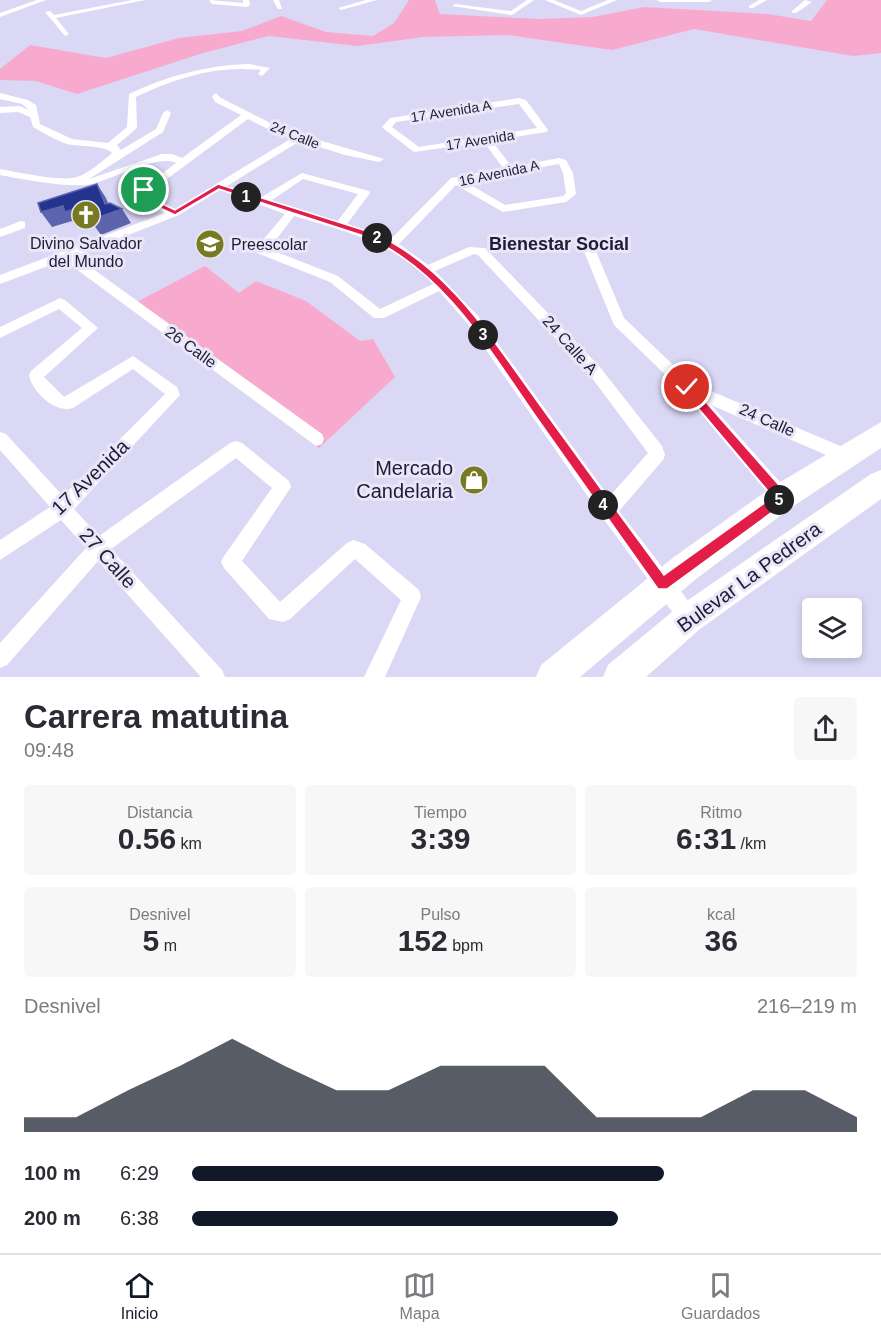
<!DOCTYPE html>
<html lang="es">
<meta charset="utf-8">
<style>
:root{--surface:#fff;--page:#f7f7f7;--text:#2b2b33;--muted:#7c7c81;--line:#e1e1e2;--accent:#111827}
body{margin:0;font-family:Arial,sans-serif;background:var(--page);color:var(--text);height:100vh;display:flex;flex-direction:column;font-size:22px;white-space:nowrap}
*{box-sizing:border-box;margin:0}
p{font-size:20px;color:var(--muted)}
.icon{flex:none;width:33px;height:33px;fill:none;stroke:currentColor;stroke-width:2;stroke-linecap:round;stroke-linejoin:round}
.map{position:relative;height:677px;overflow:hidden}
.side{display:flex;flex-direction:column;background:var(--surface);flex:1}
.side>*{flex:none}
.controls{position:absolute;left:802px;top:598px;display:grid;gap:12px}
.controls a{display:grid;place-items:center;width:60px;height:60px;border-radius:6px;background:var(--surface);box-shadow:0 3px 9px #0003;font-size:30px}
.pin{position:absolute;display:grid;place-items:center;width:51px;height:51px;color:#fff;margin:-26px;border:3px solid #fff;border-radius:50%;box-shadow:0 2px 6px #0007}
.km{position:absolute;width:30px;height:30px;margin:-15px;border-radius:50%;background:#222;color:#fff;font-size:16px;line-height:30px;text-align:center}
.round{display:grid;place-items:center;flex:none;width:63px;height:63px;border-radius:6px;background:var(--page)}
.overview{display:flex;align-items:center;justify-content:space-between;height:102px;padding:0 24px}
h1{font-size:33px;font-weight:600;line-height:45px}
.metrics{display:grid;grid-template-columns:repeat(3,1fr);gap:9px;height:102px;padding:6px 24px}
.metrics div{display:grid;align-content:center;border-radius:6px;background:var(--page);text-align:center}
.metrics b{font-size:30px;font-weight:600}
.metrics small{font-size:16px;font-weight:400}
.metrics p{font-size:16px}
.chart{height:168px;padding:12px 24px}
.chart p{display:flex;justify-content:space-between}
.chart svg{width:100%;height:108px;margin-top:6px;fill:var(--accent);opacity:.7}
ul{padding:0 24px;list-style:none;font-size:20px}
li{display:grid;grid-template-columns:96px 72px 1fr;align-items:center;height:45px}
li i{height:15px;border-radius:8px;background:var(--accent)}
.dock{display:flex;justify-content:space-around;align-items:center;height:84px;border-top:2px solid var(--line);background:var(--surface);font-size:16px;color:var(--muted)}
.dock a{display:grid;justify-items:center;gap:3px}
.dock .on{color:var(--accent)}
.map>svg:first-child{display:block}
</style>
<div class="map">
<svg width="881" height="677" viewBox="0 0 881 677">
<rect width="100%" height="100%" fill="#dbd8f6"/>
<g fill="#f8aace">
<polygon points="409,0 435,0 440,14 539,19 593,17 644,7 768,14 811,21 827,0 881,0 881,53 853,56 694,29 612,50 508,35 424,37 357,46 269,36 203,53 77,94 36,81 0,80 0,69 30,45 106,58 179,38 242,31 281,16 326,32 373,36 394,23"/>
<polygon points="205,266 239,293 256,281 306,301 360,341 373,339 395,377 319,448 129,306"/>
</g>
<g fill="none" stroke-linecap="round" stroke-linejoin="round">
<g fill="#fff" fill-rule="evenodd">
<polygon points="37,0 46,0 0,17 0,13"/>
<polygon points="132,0 145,0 56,18 69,34 65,36 45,12 50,11 54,15"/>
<polygon points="209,0 243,3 243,0 249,0 250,5 247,7 212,4"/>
<polygon points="273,0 279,0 282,9 278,9"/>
<polygon points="366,0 377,0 341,10 338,8"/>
<polygon points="527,0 534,0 512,15 452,6 455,4 511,11"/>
<polygon points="545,0 554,0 581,11 608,0 617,0 581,15"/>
<polygon points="657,0 712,0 709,2 660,2"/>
<polygon points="759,0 767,0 753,8 749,8 749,6"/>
<polygon points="805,0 812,2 796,13 792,13 792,11"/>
<path d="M249,64L270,68L262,76L258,74L261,70C217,65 175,78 136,97L137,128L117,145L121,150L156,129L163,113L167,110L171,113L163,132L89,179L162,154H172L182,158L241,115L215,102L212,96L216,93L221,98L284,130L384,159L379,162L345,155L300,141L227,186L260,198L302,173L369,191L370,193L347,224L390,240L451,178L503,168L484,142L414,152L384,129L382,127L390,118L519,98L526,100L548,130L546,132L492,141L512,167L559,158L566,160L573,173L576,194L566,202L503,212L456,185L399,244L428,265L469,247L485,248L599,366L662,446L665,455L663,460L619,511L696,611L699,618L696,625L689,628L682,625L602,517L468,324L439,291L384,318H374L330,282L257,253L255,250L257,247L285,214L220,190L179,215L75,256L322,434L324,439L322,444L316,446L64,260L0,284V275L165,213L139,200L138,192L176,163C158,154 113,179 92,184C74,189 20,179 0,175V169C16,172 63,182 77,177C89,173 103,161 112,153C106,145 79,147 67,144C55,140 44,133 33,127L30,117L18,112L0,113V107L19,106L29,110L22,104L0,99V93L28,100L36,105L40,124L72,139L108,143L127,127L129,94C167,76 207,65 249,64ZM519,104L537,128L419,147L392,127L396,122ZM248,119L278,134L292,138L175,209L148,196V193ZM559,164L563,173L566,193L563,196L505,205L464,181ZM303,179L358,194L337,222L269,202ZM294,216C345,231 396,243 433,284L380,309L338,276L269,249ZM474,254L478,255L589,374L648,453L609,497L478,316L435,271Z"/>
<polygon points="21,221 25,222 25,228 0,237 0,229"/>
<polygon points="589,245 595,249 624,318 692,383 852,451 854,456 852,461 846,463 840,461 711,405 788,491 790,497 788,503 782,505 776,503 682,391 614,325 583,249"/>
<path d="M60,298L65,300L98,328L44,377L64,397L133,356L177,387L180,395L74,509L99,536L230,443L236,441L242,443L289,481L291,487L242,561L280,602L347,543L353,540L365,544L419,590L421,597L385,677H364L401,600L355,559L290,619L283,622L269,619L224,568L221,562L224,556L272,488L236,458L111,549L222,670L225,677H201L98,561L7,665L0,668V643L86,548L61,520L0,560V540L50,507L0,450V432L6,434L63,496L165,394L133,369L73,408C56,414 32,392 29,375L31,371L82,328L59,309L0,338V327Z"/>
</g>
<g fill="#fff" fill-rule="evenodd">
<polygon points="881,422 881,448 792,507 696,579 580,677 536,677 541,665 674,557 772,487"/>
<polygon points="881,470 881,499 700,629 646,677 603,677 608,665 678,607 871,474"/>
</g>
</g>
<polygon fill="#5b64ad" points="97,184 106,198 112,213 122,209 131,223 101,235 91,221 76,226 72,221 52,227 41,212 63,206 83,206 105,204"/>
<polygon fill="#24338e" stroke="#5b64ad" stroke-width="1.5" points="97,184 105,204 110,203 122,209 91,220 83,206 65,212 63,206 41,212 38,203"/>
<path fill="#e11d48" stroke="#fff" stroke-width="1.5" d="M218,184L373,233C451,267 496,346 545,412C585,467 624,521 664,575L773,497L683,390V384H690L786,493V502L667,589H658C618,533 579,477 539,421C491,353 446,272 367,237L219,189L175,215L139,198L142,189H147V197L175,210Z"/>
<defs>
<g id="church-disc" transform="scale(1.5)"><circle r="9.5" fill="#787a21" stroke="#e9e7f7"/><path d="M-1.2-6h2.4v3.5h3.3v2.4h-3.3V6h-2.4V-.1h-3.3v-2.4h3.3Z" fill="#fff"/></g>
<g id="school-disc" transform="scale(1.5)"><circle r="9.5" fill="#787a21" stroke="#e9e7f7"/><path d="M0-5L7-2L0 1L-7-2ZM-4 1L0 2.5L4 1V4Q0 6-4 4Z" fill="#fff"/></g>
<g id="shop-disc" transform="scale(1.5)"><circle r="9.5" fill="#787a21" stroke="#e9e7f7"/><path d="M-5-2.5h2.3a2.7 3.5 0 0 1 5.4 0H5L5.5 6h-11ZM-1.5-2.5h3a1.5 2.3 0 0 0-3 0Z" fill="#fff"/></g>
</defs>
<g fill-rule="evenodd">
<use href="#church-disc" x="86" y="215"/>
<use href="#school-disc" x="210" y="244"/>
<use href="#shop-disc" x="474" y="480"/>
</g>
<g text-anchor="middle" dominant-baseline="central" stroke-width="6" stroke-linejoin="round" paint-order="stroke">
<g font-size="14" fill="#201b36" stroke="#e9e7f7">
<text transform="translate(451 111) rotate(-9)">17 Avenida A</text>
<text transform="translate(295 135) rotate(22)">24 Calle</text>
<text transform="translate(480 140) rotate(-9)">17 Avenida</text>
<text transform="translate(499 173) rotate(-12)">16 Avenida A</text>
</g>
<g font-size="16" fill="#201b36" stroke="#e9e7f7">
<text x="86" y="243">Divino Salvador<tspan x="86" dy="18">del Mundo</tspan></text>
<text x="231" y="244" text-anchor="start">Preescolar</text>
</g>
<g font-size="16" fill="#201b36" stroke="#e9e7f7">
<text transform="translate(570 345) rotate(48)">24 Calle A</text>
<text transform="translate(191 347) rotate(36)">26 Calle</text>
<text transform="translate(767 420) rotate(24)">24 Calle</text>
</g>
<g font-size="18" font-weight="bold" fill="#201b36" stroke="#e9e7f7">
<text x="559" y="244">Bienestar Social</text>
</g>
<g font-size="20" fill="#201b36" stroke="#e9e7f7" text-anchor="end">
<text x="453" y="468">Mercado<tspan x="453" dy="23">Candelaria</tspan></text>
</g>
<g font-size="20" fill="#201b36" stroke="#e9e7f7">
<text transform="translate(90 477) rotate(-44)">17 Avenida</text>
<text transform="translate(108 558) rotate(48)">27 Calle</text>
<text transform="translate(749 577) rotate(-36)">Bulevar La Pedrera</text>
</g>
</g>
</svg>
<div class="controls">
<a><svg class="icon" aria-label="layers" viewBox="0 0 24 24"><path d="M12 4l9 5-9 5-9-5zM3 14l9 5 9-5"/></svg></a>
</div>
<div class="pin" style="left:144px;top:190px;background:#1e9e55"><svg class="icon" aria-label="arrive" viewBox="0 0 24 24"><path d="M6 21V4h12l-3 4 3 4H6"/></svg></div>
<div class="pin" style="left:687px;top:387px;background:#d93025"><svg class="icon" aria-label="check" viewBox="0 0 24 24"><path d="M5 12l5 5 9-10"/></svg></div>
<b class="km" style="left:246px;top:197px">1</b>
<b class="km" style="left:377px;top:238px">2</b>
<b class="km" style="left:483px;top:335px">3</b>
<b class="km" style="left:603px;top:505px">4</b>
<b class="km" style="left:779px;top:500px">5</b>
</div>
<section class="side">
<div class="overview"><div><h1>Carrera matutina</h1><p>09:48</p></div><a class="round"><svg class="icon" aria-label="share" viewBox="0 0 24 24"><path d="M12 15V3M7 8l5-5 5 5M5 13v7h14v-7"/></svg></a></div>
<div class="metrics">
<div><p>Distancia</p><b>0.56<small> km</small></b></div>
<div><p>Tiempo</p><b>3:39</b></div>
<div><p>Ritmo</p><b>6:31<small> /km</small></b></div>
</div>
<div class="metrics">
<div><p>Desnivel</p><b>5<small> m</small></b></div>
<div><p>Pulso</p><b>152<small> bpm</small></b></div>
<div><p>kcal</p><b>36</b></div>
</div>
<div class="chart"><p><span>Desnivel</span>216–219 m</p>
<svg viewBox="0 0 160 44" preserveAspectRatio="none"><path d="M0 44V38L10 38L20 27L30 17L40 6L50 17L60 27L70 27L80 17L90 17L100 17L110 38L120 38L130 38L140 27L150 27L160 38V44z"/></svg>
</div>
<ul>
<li><b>100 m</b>6:29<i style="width:71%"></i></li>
<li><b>200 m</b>6:38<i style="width:64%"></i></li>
</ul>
</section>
<nav class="dock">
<a class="on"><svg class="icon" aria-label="home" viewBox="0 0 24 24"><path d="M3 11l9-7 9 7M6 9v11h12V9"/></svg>Inicio</a>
<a><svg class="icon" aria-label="map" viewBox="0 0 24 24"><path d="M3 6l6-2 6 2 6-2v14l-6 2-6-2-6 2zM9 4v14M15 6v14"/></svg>Mapa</a>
<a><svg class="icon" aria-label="saved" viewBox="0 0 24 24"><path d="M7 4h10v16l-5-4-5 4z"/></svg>Guardados</a>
</nav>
